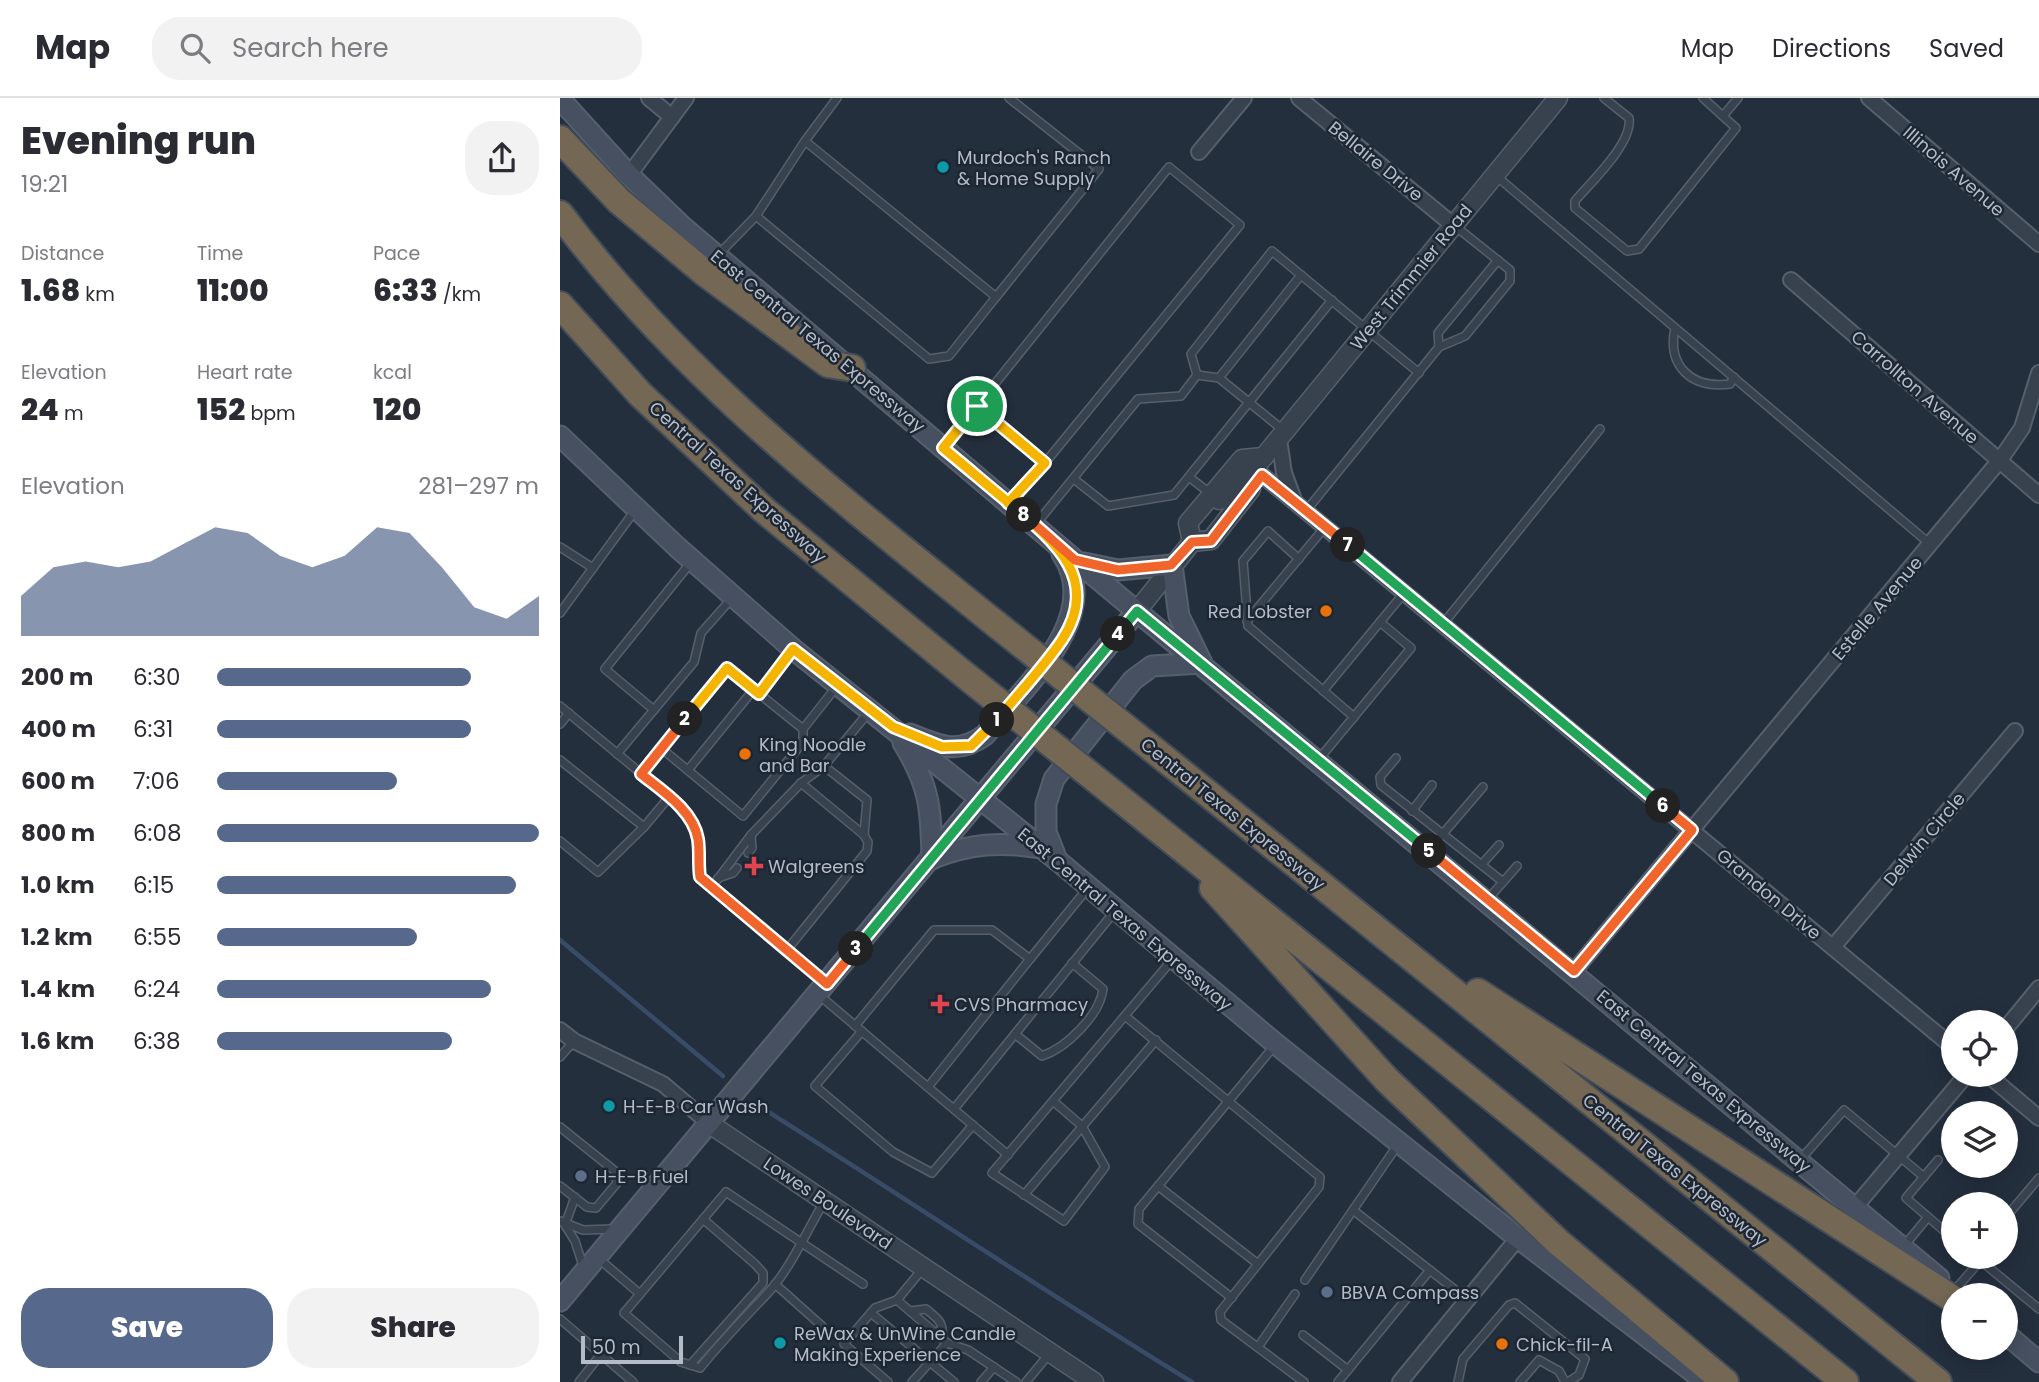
<!DOCTYPE html>
<meta charset="utf-8">
<style>
:root{--surface:#fff;--page:#f2f2f3;--text:#2b2b33;--muted:#7c7c81;--line:#e1e1e2;--accent:#56698c}
body{margin:0;font-family:Poppins,sans-serif;background:var(--page);color:var(--text);height:100vh;display:flex;flex-direction:column;font-size:26px;white-space:nowrap}
*{box-sizing:border-box;margin:0}
p{font-size:23px;color:var(--muted)}
.icon{flex:none;width:38px;height:38px;fill:none;stroke:currentColor;stroke-width:2;stroke-linecap:round;stroke-linejoin:round}
.map{position:relative;flex:1;overflow:hidden}
.panel{display:flex;flex-direction:column;background:var(--surface);width:560px}
.panel>*{flex:none}
.fabs{position:absolute;left:1381px;top:912px;display:grid;gap:14px}
.fabs a{display:grid;place-items:center;width:77px;height:77px;border-radius:50%;background:var(--surface);box-shadow:0 4px 18px #0003;font-size:35px}
.scale{position:absolute;left:21px;bottom:18px;width:102px;box-sizing:border-box;padding-left:7px;border:4px solid #b4bcc9;border-top:0;font-size:19px;line-height:24px;white-space:nowrap;color:#b4bcc9;-webkit-text-stroke:5px #1d2633;paint-order:stroke}
.pin{position:absolute;display:grid;place-items:center;width:60px;height:60px;color:#fff;margin:-30px;border:4px solid #fff;border-radius:50%;box-shadow:0 2px 7px #0007}
.km{position:absolute;width:35px;height:35px;margin:-18px;border-radius:50%;background:#222;color:#fff;font-size:19px;line-height:35px;text-align:center}
.round{display:grid;place-items:center;flex:none;width:74px;height:74px;border-radius:28px;background:var(--page)}
.summary{display:flex;align-items:center;justify-content:space-between;height:119px;padding:0 21px}
h1{font-size:38px;font-weight:800;line-height:52px}
.figures{display:grid;grid-template-columns:repeat(3,1fr);gap:10px;height:119px;padding:7px 21px}
.figures div{display:grid;align-content:center}
.figures b{font-size:30px;font-weight:800}
.figures small{font-size:19px;font-weight:400}
.figures p{font-size:19px}
.chart{height:196px;padding:14px 21px}
.chart p{display:flex;justify-content:space-between}
.chart svg{width:100%;height:126px;margin-top:7px;fill:var(--accent);opacity:.7}
.button{display:flex;gap:14px;margin-top:auto;padding:14px 21px}
.button a{flex:1;height:80px;border-radius:28px;background:var(--accent);color:#fff;font-size:28px;font-weight:800;line-height:80px;text-align:center}
.button a+a{background:var(--page);color:var(--text)}
ul{padding:0 21px;list-style:none;font-size:23px}
li{display:grid;grid-template-columns:112px 84px 1fr;align-items:center;height:52px}
li i{height:18px;border-radius:9px;background:var(--accent)}
header{display:flex;align-items:center;gap:42px;box-sizing:border-box;height:98px;padding:0 35px;background:var(--surface);border-bottom:2px solid var(--line)}
header strong{font-size:33px}
nav{display:flex;gap:38px;margin-inline-start:auto;font-size:24px}
.search{width:490px;height:63px;background:var(--page);display:flex;align-items:center;gap:18px;box-sizing:border-box;padding:0 24px;border-radius:28px;color:var(--muted);font-size:26px}
main{display:flex;flex:1;min-height:0}
.map>svg:first-child{display:block}
</style>
<header>
<strong>Map</strong>
<div class="search"><svg class="icon" aria-label="search" viewBox="0 0 24 24"><circle cx="10" cy="10" r="6"/><path d="M15 15l6 6"/></svg>Search here</div>
<nav><a>Map</a><a>Directions</a><a>Saved</a></nav>
</header>
<main>
<section class="panel">
<div class="summary"><div><h1>Evening run</h1><p>19:21</p></div><a class="round"><svg class="icon" aria-label="share" viewBox="0 0 24 24"><path d="M12 15V3M7 8l5-5 5 5M5 13v7h14v-7"/></svg></a></div>
<div class="figures">
<div><p>Distance</p><b>1.68<small> km</small></b></div>
<div><p>Time</p><b>11:00</b></div>
<div><p>Pace</p><b>6:33<small> /km</small></b></div>
</div>
<div class="figures">
<div><p>Elevation</p><b>24<small> m</small></b></div>
<div><p>Heart rate</p><b>152<small> bpm</small></b></div>
<div><p>kcal</p><b>120</b></div>
</div>
<div class="chart"><p><span>Elevation</span>281–297 m</p>
<svg viewBox="0 0 160 44" preserveAspectRatio="none"><path d="M0 44V30L10 20L20 18L30 20L40 18L50 12L60 6L70 8L80 16L90 20L100 16L110 6L120 8L130 20L140 34L150 38L160 30V44z"/></svg>
</div>
<ul>
<li><b>200 m</b>6:30<i style="width:79%"></i></li>
<li><b>400 m</b>6:31<i style="width:79%"></i></li>
<li><b>600 m</b>7:06<i style="width:56%"></i></li>
<li><b>800 m</b>6:08<i style="width:100%"></i></li>
<li><b>1.0 km</b>6:15<i style="width:93%"></i></li>
<li><b>1.2 km</b>6:55<i style="width:62%"></i></li>
<li><b>1.4 km</b>6:24<i style="width:85%"></i></li>
<li><b>1.6 km</b>6:38<i style="width:73%"></i></li>
</ul>
<div class="button"><a>Save</a><a>Share</a></div>
</section>
<div class="map">
<svg width="1479" height="1284" viewBox="0 0 1479 1284">
<rect width="100%" height="100%" fill="#242f3e"/>
<g fill="none" stroke-linecap="round" stroke-linejoin="round">
<g stroke="#394c67" stroke-width="4.5">
<polyline points="0,842 163,978"/>
<path d="M199,1008C344,1099 486,1195 632,1284"/>
</g>
<g stroke="#565f6c" stroke-width="10">
<g id="service">
<path d="M1044,0L1069,20C1073,45 1031,84 1015,103V110L1067,153L1079,151L1176,30L1143,0"/>
<polyline points="1163,18 1178,0"/>
<polyline points="245,43 436,199 539,71 449,0"/>
<polyline points="935,77 1370,446"/>
<polyline points="196,118 369,261 389,258 436,199"/>
<polyline points="158,157 196,118 245,43 277,0"/>
<path d="M1115,230C1107,268 1131,291 1170,286L1174,279"/>
<polyline points="879,249 878,235 938,162"/>
<polyline points="637,277 631,256 712,153 859,275"/>
<polyline points="637,277 659,280 723,332"/>
<polyline points="659,280 741,177"/>
<polyline points="417,308 485,365"/>
<polyline points="384,349 609,69 680,127 480,371 450,403"/>
<polyline points="629,379 651,396"/>
<polyline points="514,381 548,408 614,397 772,202"/>
<polyline points="746,413 879,249 905,238 950,183 950,172 895,128"/>
<polyline points="476,426 578,301 621,298 637,277"/>
<polyline points="0,449 33,470"/>
<polyline points="739,461 708,433 683,463 688,528 794,619"/>
<polyline points="0,515 76,411"/>
<polyline points="687,523 765,429"/>
<polyline points="883,526 1040,331"/>
<polyline points="763,593 844,495"/>
<polyline points="199,596 233,552"/>
<path d="M0,608L119,707C141,734 135,747 140,779L264,884"/>
<polyline points="94,612 45,571 132,463"/>
<polyline points="0,626 9,615"/>
<polyline points="101,650 183,718 243,644 243,631 277,588"/>
<polyline points="57,656 134,564 141,535 173,499"/>
<polyline points="836,660 820,679 821,687 943,784 928,801"/>
<polyline points="759,661 851,550 820,524"/>
<polyline points="0,662 84,729"/>
<polyline points="264,668 307,702 304,737"/>
<polyline points="128,672 194,591"/>
<polyline points="81,676 167,570 243,631"/>
<polyline points="852,713 872,687"/>
<polyline points="0,743 38,774 84,729 109,699"/>
<polyline points="869,752 923,689"/>
<polyline points="188,755 192,750 191,737"/>
<polyline points="922,766 939,747"/>
<polyline points="158,780 173,775 177,770"/>
<polyline points="943,784 957,768"/>
<polyline points="151,790 191,737 241,685 264,668 308,615"/>
<polyline points="226,853 307,753 308,744 304,737 241,685"/>
<polyline points="259,897 448,1057"/>
<polyline points="565,918 760,1079 759,1089 660,1214 661,1222 744,1284"/>
<polyline points="295,928 374,832 432,832 470,861 527,791"/>
<polyline points="302,933 255,988 333,1054 372,1075 413,1027"/>
<path d="M455,936L482,958C506,950 540,917 543,891L512,865"/>
<polyline points="0,959 14,943"/>
<polyline points="368,989 470,861"/>
<polyline points="493,1003 522,1028 545,1069 504,1123 432,1075 612,862"/>
<polyline points="394,1011 555,813"/>
<polyline points="0,1029 55,1073 57,1085 36,1110 27,1109 0,1088"/>
<polyline points="1240,1062 1284,1012 1364,1079"/>
<polyline points="1378,1062 1346,1100 1389,1137"/>
<polyline points="598,1088 698,1166"/>
<polyline points="464,1097 596,942"/>
<path d="M264,1104C246,1134 230,1172 206,1197C183,1221 161,1244 140,1270L121,1264L64,1215L166,1094L303,1186"/>
<polyline points="793,1112 908,1202"/>
<polyline points="1446,1119 1479,1080"/>
<polyline points="0,1123 23,1132 53,1131"/>
<polyline points="5,1127 15,1143 24,1171"/>
<polyline points="5,1127 15,1099"/>
<polyline points="1344,1148 1368,1119"/>
<polyline points="1415,1158 1479,1211"/>
<polyline points="38,1160 80,1196"/>
<polyline points="745,1182 839,1045"/>
<polyline points="215,1186 262,1228"/>
<polyline points="1394,1193 1420,1163"/>
<polyline points="672,1200 578,1126 579,1111 715,947"/>
<polyline points="337,1202 387,1245 408,1252 456,1284"/>
<path d="M350,1213L366,1211C378,1221 384,1224 382,1241"/>
<polyline points="311,1215 394,1284"/>
<polyline points="0,1221 73,1284"/>
<polyline points="743,1237 788,1272"/>
<polyline points="698,1249 735,1196"/>
<polyline points="130,1267 203,1185 203,1175 195,1166 143,1121"/>
<polyline points="19,1284 41,1256"/>
<polyline points="328,1284 284,1246 315,1210 337,1202 364,1169"/>
<polyline points="352,1284 387,1245"/>
<polyline points="421,1284 434,1269"/>
<polyline points="466,1284 490,1255"/>
<polyline points="778,1284 870,1172"/>
<polyline points="898,1284 903,1261 949,1207 955,1205 1025,1261 1019,1277 1008,1284"/>
<polyline points="960,1284 979,1262 999,1273 1005,1284"/>
</g>
</g>
<g stroke="#565f6c" stroke-width="18">
<g id="minor">
<polyline points="89,0 112,19"/>
<polyline points="739,0 893,127"/>
<polyline points="1309,0 1479,146"/>
<polyline points="639,54 684,0"/>
<polyline points="69,77 126,0"/>
<polyline points="1231,182 1479,397"/>
<polyline points="719,341 724,375 734,402"/>
<polyline points="702,377 1393,949"/>
<polyline points="1273,849 1455,633"/>
<polyline points="1014,873 1440,362 1462,330 1479,275"/>
<polyline points="1446,930 1479,890"/>
<polyline points="0,932 14,943 103,986 150,1026"/>
<polyline points="1427,976 1479,1020"/>
<polyline points="1295,1109 1407,976"/>
<polyline points="840,1284 958,1140"/>
</g>
</g>
<g stroke="#565f6c" stroke-width="21">
<g id="tertiary">
<polyline points="652,397 659,402 670,400 998,0"/>
<polyline points="632,444 628,425 682,361 704,359"/>
<polyline points="577,513 632,444 651,442 691,391"/>
<polyline points="150,1026 534,1284"/>
</g>
</g>
<g stroke="#565f6c" stroke-width="23">
<g id="secondary">
<polyline points="0,1 69,77 123,129 515,462 1379,1180"/>
<polyline points="0,338 117,449 233,551 498,763 716,946 958,1140 1146,1284"/>
<path d="M350,636C379,648 398,657 425,637C463,590 545,519 502,456"/>
<path d="M343,645C370,688 371,711 372,761"/>
<path d="M373,760C410,746 441,743 480,750"/>
<polyline points="497,762 486,734 486,706 494,681 573,582 592,568 642,565 619,518 612,467 558,472 524,465"/>
<polyline points="0,1203 577,513"/>
<polyline points="1446,1236 1479,1264"/>
</g>
</g>
<g stroke="#434c59" stroke-width="30">
<g id="motorway">
<polyline points="0,41 59,103 145,175 268,266 292,270"/>
<path d="M0,116C121,278 280,400 436,526"/>
<polyline points="0,207 80,296 204,412 406,578"/>
<polyline points="610,665 1378,1284"/>
<polyline points="553,695 1285,1284"/>
<polyline points="653,790 827,982 998,1144 1165,1284"/>
<polyline points="918,894 1393,1201"/>
</g>
</g>
<use href="#service" stroke="#38414e" stroke-width="7"/>
<use href="#minor" stroke="#38414e" stroke-width="14"/>
<use href="#tertiary" stroke="#38414e" stroke-width="18"/>
<use href="#secondary" stroke="#465061" stroke-width="19"/>
<use href="#motorway" stroke="#746855" stroke-width="26"/>
<g stroke="#434c59" stroke-width="30" stroke-linecap="butt">
<g id="motorway-bridge">
<polyline points="436,526 610,665"/>
<polyline points="406,578 553,695"/>
</g>
</g>
<use href="#motorway-bridge" stroke="#746855" stroke-width="26"/>
</g>
<g fill="none" stroke-linecap="round" stroke-linejoin="round">
<g stroke="#fff" stroke-width="14">
<path id="split-1" d="M417,308L383,350C405,368 427,387 449,405C493,442 542,480 502,542C483,570 458,596 437,622"/>
</g>
<g stroke="#fff" stroke-width="14">
<polyline id="split-2" points="125,621 167,570 199,596 233,551 333,629 382,649 411,648 437,622"/>
</g>
<g stroke="#fff" stroke-width="14">
<path id="split-3" d="M125,621L81,676C102,693 133,712 138,741C140,753 138,766 140,779L267,886L296,851"/>
</g>
<g stroke="#fff" stroke-width="14">
<polyline id="split-4" points="296,851 558,536"/>
</g>
<g stroke="#fff" stroke-width="14">
<polyline id="split-5" points="558,536 577,513 869,753"/>
</g>
<g stroke="#fff" stroke-width="14">
<polyline id="split-6" points="869,753 1014,873 1132,732 1103,708"/>
</g>
<g stroke="#fff" stroke-width="14">
<polyline id="split-7" points="788,447 1103,708"/>
</g>
<g stroke="#fff" stroke-width="14">
<polyline id="split-8" points="464,417 515,462 558,472 611,467 632,444 651,443 702,377 788,447"/>
</g>
<g stroke="#fff" stroke-width="14">
<polyline id="split-9" points="417,308 485,365 448,405 464,417"/>
</g>
<use href="#split-1" stroke="#f5b400" stroke-width="9"/>
<use href="#split-2" stroke="#f5b400" stroke-width="9"/>
<use href="#split-3" stroke="#f0652b" stroke-width="9"/>
<use href="#split-4" stroke="#22a559" stroke-width="9"/>
<use href="#split-5" stroke="#22a559" stroke-width="9"/>
<use href="#split-6" stroke="#f0652b" stroke-width="9"/>
<use href="#split-7" stroke="#22a559" stroke-width="9"/>
<use href="#split-8" stroke="#f0652b" stroke-width="9"/>
<use href="#split-9" stroke="#f5b400" stroke-width="9"/>
</g>
<g fill="#0f9aa8" stroke="#1d2633" stroke-width="2.5">
<circle cx="383" cy="69" r="7"/>
<circle cx="49" cy="1008" r="7"/>
<circle cx="220" cy="1245" r="7"/>
</g>
<g fill="#e8710a" stroke="#1d2633" stroke-width="2.5">
<circle cx="766" cy="513" r="7"/>
<circle cx="185" cy="656" r="7"/>
<circle cx="942" cy="1246" r="7"/>
</g>
<g fill="#e0444e" stroke="#1d2633" stroke-width="2.5">
<path d="M190.5 757.5h7v7h7v7h-7v7h-7v-7h-7v-7h7z"/>
<path d="M376.5 895.5h7v7h7v7h-7v7h-7v-7h-7v-7h7z"/>
</g>
<g fill="#5c6f8a" stroke="#1d2633" stroke-width="2.5">
<circle cx="21" cy="1078" r="7"/>
<circle cx="767" cy="1194" r="7"/>
</g>
<g text-anchor="middle" dominant-baseline="central" stroke-width="5" stroke-linejoin="round" paint-order="stroke">
<g font-size="18" fill="#b4bcc9" stroke="#1d2633" text-anchor="start">
<text x="397" y="59">Murdoch's Ranch<tspan x="397" dy="21">&amp; Home Supply</tspan></text>
<text x="752" y="513" text-anchor="end">Red Lobster</text>
<text x="199" y="646">King Noodle<tspan x="199" dy="21">and Bar</tspan></text>
<text x="208" y="768">Walgreens</text>
<text x="394" y="906">CVS Pharmacy</text>
<text x="63" y="1008">H-E-B Car Wash</text>
<text x="35" y="1078">H-E-B Fuel</text>
<text x="781" y="1194">BBVA Compass</text>
<text x="234" y="1235">ReWax &amp; UnWine Candle<tspan x="234" dy="21">Making Experience</tspan></text>
<text x="956" y="1246">Chick-fil-A</text>
</g>
<g font-size="18" fill="#b4bcc9" stroke="#1d2633">
<text transform="translate(816 63) rotate(39)">Bellaire Drive</text>
<text transform="translate(1394 73) rotate(41)">Illinois Avenue</text>
<text transform="translate(851 179) rotate(-51)">West Trimmier Road</text>
<text transform="translate(258 243) rotate(40)">East Central Texas Expressway</text>
<text transform="translate(1355 289) rotate(41)">Carrollton Avenue</text>
<text transform="translate(178 384) rotate(42)">Central Texas Expressway</text>
<text transform="translate(1317 510) rotate(-50)">Estelle Avenue</text>
<text transform="translate(673 716) rotate(39)">Central Texas Expressway</text>
<text transform="translate(1364 741) rotate(-50)">Delwin Circle</text>
<text transform="translate(1209 796) rotate(40)">Grandon Drive</text>
<text transform="translate(565 821) rotate(40)">East Central Texas Expressway</text>
<text transform="translate(1144 983) rotate(40)">East Central Texas Expressway</text>
<text transform="translate(1115 1072) rotate(39)">Central Texas Expressway</text>
<text transform="translate(268 1105) rotate(34)">Lowes Boulevard</text>
</g>
</g>
</svg>
<div class="fabs">
<a><svg class="icon" aria-label="locate" viewBox="0 0 24 24"><circle cx="12" cy="12" r="6"/><path d="M12 2v4M12 18v4M2 12h4M18 12h4"/></svg></a>
<a><svg class="icon" aria-label="layers" viewBox="0 0 24 24"><path d="M12 4l9 5-9 5-9-5zM3 14l9 5 9-5"/></svg></a>
<a>+</a>
<a>−</a>
</div>
<div class="scale">50 m</div>
<div class="pin" style="left:417px;top:308px;background:#1e9e55"><svg class="icon" aria-label="arrive" viewBox="0 0 24 24"><path d="M6 21V4h12l-3 4 3 4H6"/></svg></div>
<b class="km" style="left:437px;top:622px">1</b>
<b class="km" style="left:125px;top:621px">2</b>
<b class="km" style="left:296px;top:851px">3</b>
<b class="km" style="left:558px;top:536px">4</b>
<b class="km" style="left:869px;top:753px">5</b>
<b class="km" style="left:1103px;top:708px">6</b>
<b class="km" style="left:788px;top:447px">7</b>
<b class="km" style="left:464px;top:417px">8</b>
</div>
</main>
